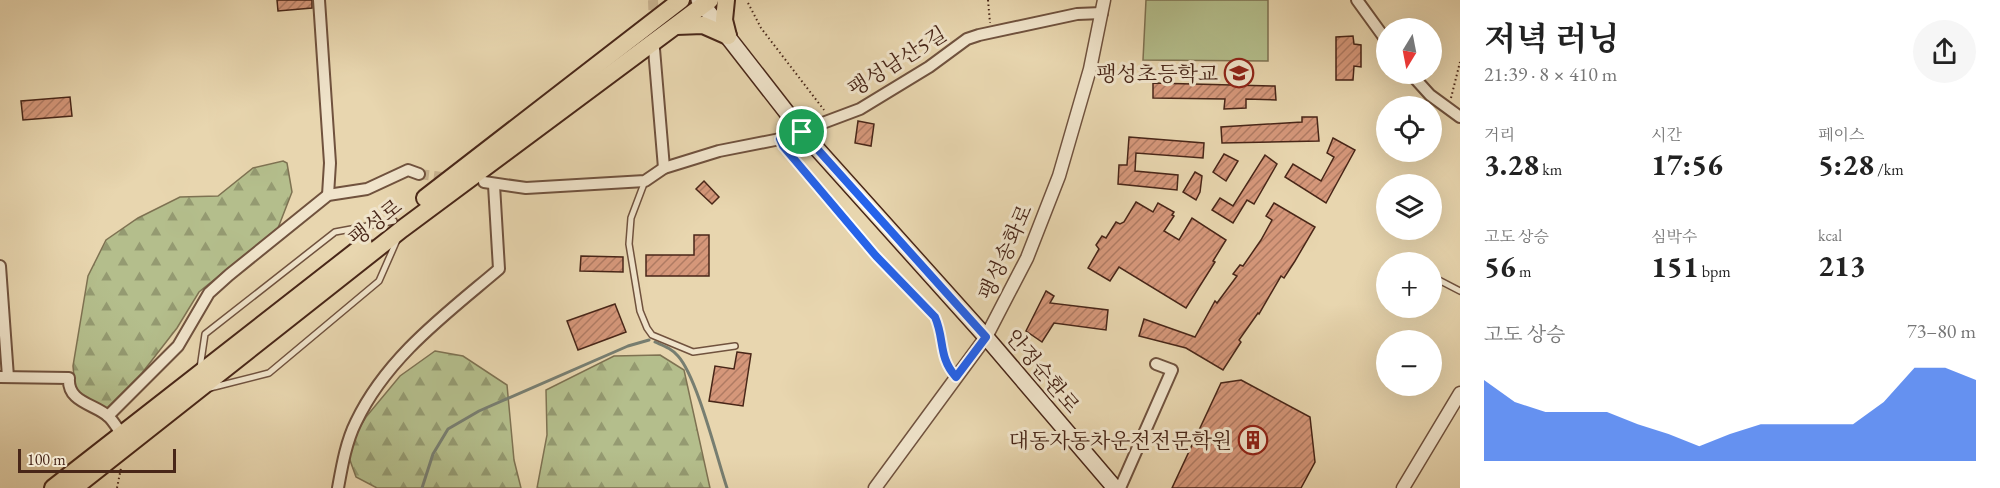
<!DOCTYPE html>
<html lang="ko">
<meta charset="utf-8">
<style>
:root{--surface:#fff;--page:#f6f6f6;--text:#222;--muted:#767676;--accent:#2563eb}
body{margin:0;font-family:"EB Garamond","Noto Serif KR",serif;background:var(--page);color:var(--text);height:100vh;display:flex;flex-direction:column;font-size:22px;white-space:nowrap}
*{box-sizing:border-box;margin:0}
p{font-size:20px;color:var(--muted)}
.icon{flex:none;width:33px;height:33px;fill:none;stroke:currentColor;stroke-width:2;stroke-linecap:round;stroke-linejoin:round}
.map{position:relative;flex:1;overflow:hidden}
.panel{display:flex;flex-direction:column;background:var(--surface);width:540px}
.panel>*{flex:none}
.needle{width:39px;rotate:190deg}
.tools{position:absolute;left:1376px;top:18px;display:grid;gap:12px}
.tools a{display:grid;place-items:center;width:66px;height:66px;border-radius:50%;background:var(--surface);box-shadow:0 6px 24px #0002;font-size:30px}
.scale{position:absolute;left:18px;bottom:15px;width:158px;box-sizing:border-box;padding-left:6px;border:3px solid #482618;border-top:0;font-size:16px;line-height:21px;white-space:nowrap;color:#482618;-webkit-text-stroke:4px #f0e4cb;paint-order:stroke}
.pin{position:absolute;display:grid;place-items:center;width:51px;height:51px;color:#fff;margin:-26px;border:3px solid #fff;border-radius:50%;box-shadow:0 2px 6px #0007}
.round{display:grid;place-items:center;flex:none;width:63px;height:63px;border-radius:32px;background:var(--page)}
.headline{display:flex;align-items:center;justify-content:space-between;height:102px;padding:0 24px}
h1{font-size:33px;font-weight:700;line-height:45px}
.metrics{display:grid;grid-template-columns:repeat(3,1fr);gap:9px;height:102px;padding:6px 24px}
.metrics div{display:grid;align-content:center}
.metrics b{font-size:30px;font-weight:700}
.metrics small{font-size:16px;font-weight:400}
.metrics p{font-size:16px}
.chart{height:168px;padding:12px 24px}
.chart p{display:flex;justify-content:space-between}
.chart svg{width:100%;height:108px;margin-top:6px;fill:var(--accent);opacity:.7}
main{display:flex;flex:1;min-height:0}
.map>svg:first-child{display:block}
</style>
<main>
<div class="map">
<svg width="1460" height="488" viewBox="0 0 1460 488">
<defs>
<pattern id="forest-firs" width="22" height="20" patternUnits="userSpaceOnUse" patternTransform="scale(1.5)"><rect width="22" height="20" fill="#b4be8c"/><path d="M5 1l3.5 6h-7zM16 11l3.5 6h-7z" fill="#949a71"/></pattern>
<pattern id="building-hatch" width="6" height="6" patternUnits="userSpaceOnUse" patternTransform="scale(1.5)"><rect width="6" height="6" fill="#d5977a"/><path d="M-1 1l2-2M0 6l6-6M5 7l2-2" fill="none" stroke="#af7b63"/></pattern>
</defs>
<rect width="100%" height="100%" fill="#e8d6af"/>
<filter id="stains"><feTurbulence type="fractalNoise" baseFrequency=".00333" numOctaves="4"/><feColorMatrix values="0 0 0 0 .2 0 0 0 0 .09 0 0 0 0 .02 0 0 0 .5 -.17"/></filter>
<radialGradient id="worn" r=".72"><stop offset=".6" stop-color="#630" stop-opacity="0"/><stop offset="1" stop-color="#630" stop-opacity=".3"/></radialGradient>
<polygon fill="#b4be8c" stroke="#7e7252" stroke-width="1.5" points="1146,0 1268,0 1268,61 1143,60"/>
<g fill="url(#forest-firs)" stroke="#7e7252" stroke-width="1.5">
<polygon points="283,161 287,163 292,192 278,228 199,292 177,328 142,373 107,408 87,400 75,388 73,366 88,276 106,240 138,218 180,197 218,196 253,168"/>
<polygon points="435,351 463,356 507,385 514,460 521,488 377,488 356,477 346,449 366,417 400,376"/>
<polygon points="660,355 684,370 710,488 537,488 547,435 546,390 614,356"/>
</g>
<g fill="none" stroke-linecap="round" stroke-linejoin="round">
<g stroke="#777e71" stroke-width="3">
<path d="M655,342C664,346 671,348 678,356C697,377 717,458 727,488"/>
<polyline points="422,488 433,454 448,429 479,411 628,346 649,340"/>
</g>
</g>
<g fill="url(#building-hatch)" stroke="#482618" stroke-width="1.5">
<polygon points="277,0 312,0 312,8 278,11"/>
<polygon points="1353,36 1354,44 1361,45 1361,67 1354,66 1353,80 1336,80 1336,37"/>
<polygon points="1153,83 1275,86 1276,100 1246,99 1246,108 1224,109 1225,99 1153,98"/>
<polygon points="70,97 72,116 23,120 21,101"/>
<polygon points="1302,117 1317,117 1319,141 1222,143 1221,127 1302,122"/>
<polygon points="858,121 874,124 871,146 855,143"/>
<polygon points="1129,137 1204,143 1203,158 1136,153 1135,171 1178,175 1177,190 1118,184 1119,165 1127,165"/>
<polygon points="1333,138 1355,150 1326,203 1285,177 1293,164 1321,181 1334,157 1327,153"/>
<polygon points="1224,154 1238,161 1226,181 1213,172"/>
<polygon points="1265,155 1277,164 1254,204 1247,200 1233,223 1212,210 1220,198 1233,206"/>
<polygon points="1195,172 1202,176 1200,192 1196,200 1183,192"/>
<polygon points="704,181 719,197 712,204 696,189"/>
<polygon points="1136,202 1153,212 1158,203 1174,212 1172,215 1174,216 1164,231 1179,240 1192,218 1226,240 1213,261 1215,262 1186,308 1119,267 1110,281 1088,268 1099,249 1096,245 1102,236 1106,238 1116,222 1120,224 1124,222"/>
<polygon points="1274,203 1315,227 1295,261 1284,278 1281,276 1259,314 1258,313 1239,340 1241,342 1223,370 1186,348 1139,336 1144,319 1195,337 1215,301 1217,303 1237,276 1233,274 1240,265 1243,266 1261,240 1272,220 1266,216"/>
<polygon points="694,235 709,235 709,276 646,276 646,255 694,255"/>
<polygon points="581,256 623,257 623,272 580,271"/>
<polygon points="1046,291 1054,296 1050,303 1108,310 1106,330 1054,323 1042,342 1026,331"/>
<polygon points="615,304 626,332 578,350 567,321"/>
<polygon points="737,352 751,354 743,406 709,401 715,366 734,369"/>
<polygon points="1241,380 1310,417 1315,462 1301,488 1172,488 1221,383"/>
</g>
<g fill="none" stroke-linecap="round" stroke-linejoin="round">
<g stroke="#c8b391" stroke-width="10" stroke-dasharray="10 5" stroke-linecap="butt">
<polyline points="653,0 654,25"/>
<polyline points="419,174 451,178"/>
</g>
<g stroke="#70523e" stroke-width="8">
<g id="service">
<polyline points="645,181 631,218 629,244 640,311 647,328 652,335 693,352 735,346"/>
<polyline points="1413,259 1416,262"/>
<polyline points="1431,276 1460,291"/>
<polyline points="200,368 205,334 335,232 394,221"/>
<polyline points="210,388 269,373 379,281 397,240"/>
</g>
</g>
<g stroke="#70523e" stroke-width="14">
<g id="minor">
<polyline points="319,0 330,163 328,195"/>
<polyline points="1357,0 1386,40"/>
<polyline points="654,49 664,168"/>
<polyline points="1411,74 1430,95 1460,117"/>
<polyline points="484,182 526,188 645,181 664,168 719,151 780,139 860,109 929,67 967,39 979,35 1077,14 1102,13"/>
<polyline points="0,266 8,377"/>
<path d="M0,377L69,378C67,403 96,404 109,417C114,422 117,428 121,433"/>
<polyline points="108,416 178,346 209,293 229,275 328,195 367,189 408,170 419,174"/>
<path d="M338,488C342,466 346,442 356,422C387,357 446,314 499,269L494,185"/>
<polyline points="1120,488 1172,370 1156,364"/>
</g>
</g>
<g stroke="#70523e" stroke-width="15">
<g id="tertiary">
<polyline points="875,488 986,337 1027,258 1059,176 1090,69 1104,0"/>
<polyline points="1403,488 1460,393"/>
</g>
</g>
<g stroke="#482618" stroke-width="18">
<polyline id="secondary" points="699,0 802,132 986,337 1115,488"/>
</g>
<g stroke="#482618" stroke-width="20">
<g id="primary">
<polyline points="726,0 724,20 728,36"/>
<polyline points="676,26 703,25 728,36"/>
<polyline points="425,198 681,0"/>
<polyline points="53,488 364,245"/>
<polyline points="74,488 402,229 710,0"/>
</g>
</g>
<g stroke="#482618" stroke-width="2" stroke-dasharray="1.5 3" stroke-linecap="butt">
<polyline points="988,0 990,23"/>
<polyline points="748,3 761,28 824,110"/>
<polyline points="1451,98 1460,62"/>
<path d="M786,148L876,256L935,317C943,334 939,352 948,368"/>
<polyline points="117,488 121,468"/>
</g>
<use href="#service" stroke="#f0e4cb" stroke-width="5"/>
<use href="#minor" stroke="#f0e4cb" stroke-width="10"/>
<use href="#tertiary" stroke="#f0e4cb" stroke-width="12"/>
<use href="#secondary" stroke="#f0e4cb" stroke-width="15"/>
<use href="#primary" stroke="#e8d6af" stroke-width="16"/>
</g>
<g fill="none" stroke-linecap="round" stroke-linejoin="round">
<g stroke="#fff" stroke-width="12">
<path id="route" d="M802,132L986,337L956,377C938,357 945,340 935,317L876,256L783,146L780,139Z"/>
</g>
<use href="#route" stroke="#2563eb" stroke-width="8"/>
</g>
<defs>
<g id="school-ring" transform="scale(1.5)"><circle r="9.5" fill="#f0e4cb" stroke="#8f2418" stroke-width="1.5"/><path d="M0-5L7-2L0 1L-7-2ZM-4 1L0 2.5L4 1V4Q0 6-4 4Z" fill="#8f2418"/></g>
<g id="building-ring" transform="scale(1.5)"><circle r="9.5" fill="#f0e4cb" stroke="#8f2418" stroke-width="1.5"/><path d="M-4-6H4V6H1V3H-1V6H-4ZM-2.5-4.3h1.7v1.8h-1.7ZM.8-4.3h1.7v1.8H.8ZM-2.5-1h1.7V.8h-1.7ZM.8-1h1.7V.8H.8Z" fill="#8f2418"/></g>
</defs>
<g fill-rule="evenodd">
<use href="#school-ring" x="1239" y="73"/>
<use href="#building-ring" x="1253" y="440"/>
</g>
<g text-anchor="middle" dominant-baseline="central" stroke-width="6" stroke-linejoin="round" paint-order="stroke">
<g font-size="21" fill="#482618" stroke="#f0e4cb">
<text transform="translate(897 61) rotate(-32)">팽성남산5길</text>
<text transform="translate(375 222) rotate(-38)">팽성로</text>
<text transform="translate(1005 252) rotate(-66)">팽성송화로</text>
<text transform="translate(1043 371) rotate(50)">안정순환로</text>
</g>
<g font-size="21" fill="#482618" stroke="#f0e4cb" text-anchor="end">
<text x="1218" y="73">팽성초등학교</text>
<text x="1232" y="440">대동자동차운전전문학원</text>
</g>
</g>
<rect width="100%" height="100%" filter="url(#stains)"/>
<rect width="100%" height="100%" fill="url(#worn)"/>
</svg>
<div class="tools">
<a><svg class="needle" viewBox="-14 -14 28 28"><path d="M0-13l5 13h-10z" fill="#e53935"/><path d="M0 13l5-13h-10z" fill="#767676"/></svg></a>
<a><svg class="icon" aria-label="locate" viewBox="0 0 24 24"><circle cx="12" cy="12" r="6"/><path d="M12 2v4M12 18v4M2 12h4M18 12h4"/></svg></a>
<a><svg class="icon" aria-label="layers" viewBox="0 0 24 24"><path d="M12 4l9 5-9 5-9-5zM3 14l9 5 9-5"/></svg></a>
<a>+</a>
<a>−</a>
</div>
<div class="scale">100 m</div>
<div class="pin" style="left:802px;top:132px;background:#1e9e55"><svg class="icon" aria-label="arrive" viewBox="0 0 24 24"><path d="M6 21V4h12l-3 4 3 4H6"/></svg></div>
</div>
<section class="panel">
<div class="headline"><div><h1>저녁 러닝</h1><p>21:39 · 8 × 410 m</p></div><a class="round"><svg class="icon" aria-label="share" viewBox="0 0 24 24"><path d="M12 15V3M7 8l5-5 5 5M5 13v7h14v-7"/></svg></a></div>
<div class="metrics">
<div><p>거리</p><b>3.28<small> km</small></b></div>
<div><p>시간</p><b>17:56</b></div>
<div><p>페이스</p><b>5:28<small> /km</small></b></div>
</div>
<div class="metrics">
<div><p>고도 상승</p><b>56<small> m</small></b></div>
<div><p>심박수</p><b>151<small> bpm</small></b></div>
<div><p>kcal</p><b>213</b></div>
</div>
<div class="chart"><p><span>고도 상승</span>73–80 m</p>
<svg viewBox="0 0 160 44" preserveAspectRatio="none"><path d="M0 44V11L10 20L20 24L30 24L40 24L50 29L60 33L70 38L80 33L90 29L100 29L110 29L120 29L130 20L140 6L150 6L160 11V44z"/></svg>
</div>
</section>
</main>
